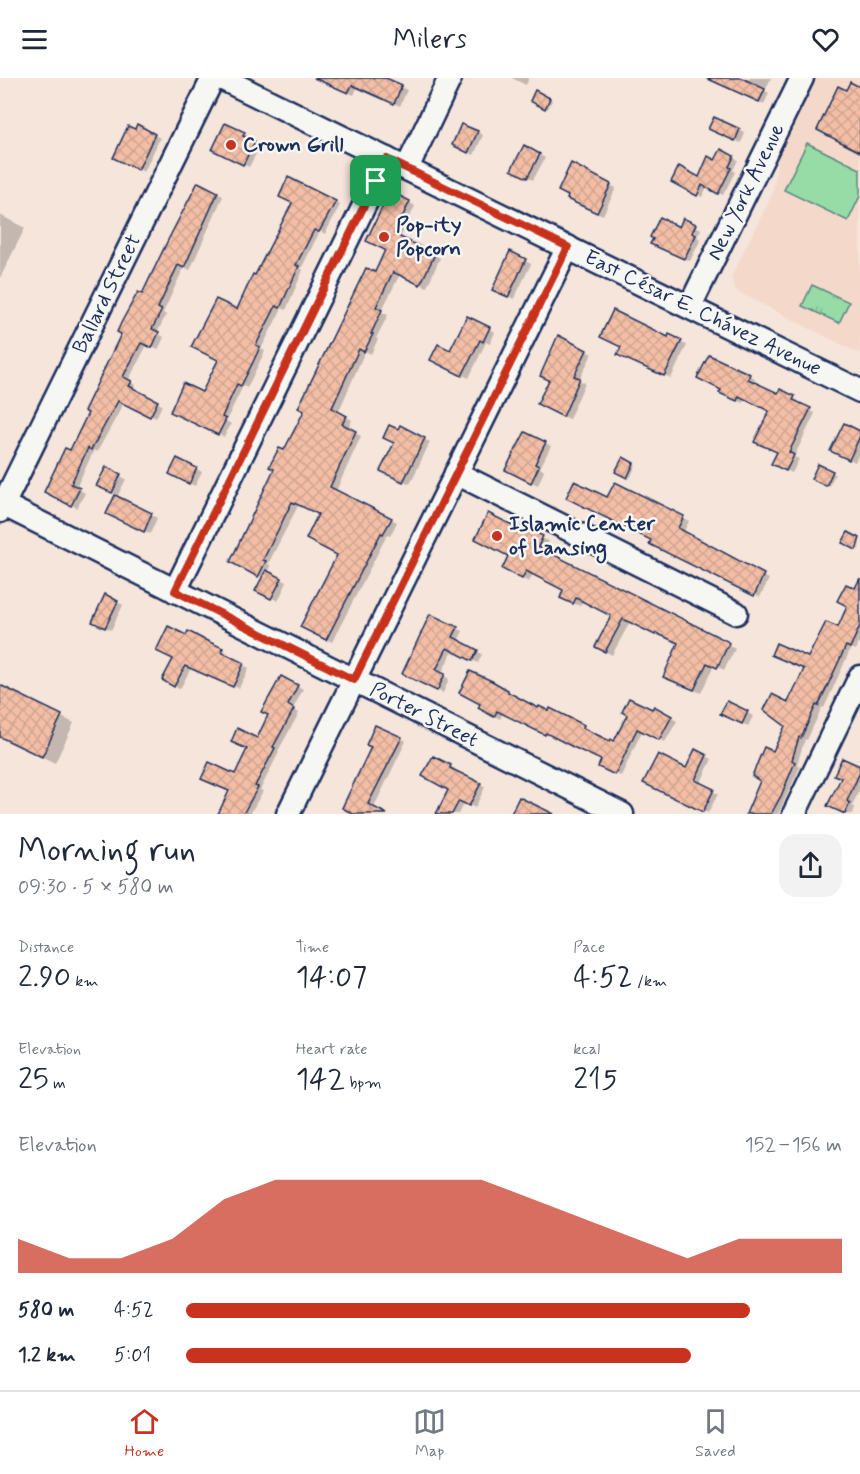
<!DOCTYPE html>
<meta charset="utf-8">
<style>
:root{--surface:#fff;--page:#f2f2f3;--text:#1f2937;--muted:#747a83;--line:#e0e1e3;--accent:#c8321e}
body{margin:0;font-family:Mynerve,sans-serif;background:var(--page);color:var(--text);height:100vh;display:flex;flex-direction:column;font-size:22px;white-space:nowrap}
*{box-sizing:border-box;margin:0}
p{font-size:20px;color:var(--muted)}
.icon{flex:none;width:33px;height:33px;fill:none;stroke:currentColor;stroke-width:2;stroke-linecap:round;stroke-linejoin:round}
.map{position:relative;height:736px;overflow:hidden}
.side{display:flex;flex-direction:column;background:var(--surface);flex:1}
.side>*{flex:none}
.pin{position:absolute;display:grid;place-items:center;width:51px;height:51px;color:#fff;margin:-26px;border-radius:12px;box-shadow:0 3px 9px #0006}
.round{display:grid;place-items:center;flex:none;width:63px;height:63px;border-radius:18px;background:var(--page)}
.head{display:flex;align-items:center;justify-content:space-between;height:102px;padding:0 18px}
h1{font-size:33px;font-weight:600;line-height:45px}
.stats{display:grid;grid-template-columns:repeat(3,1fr);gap:9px;height:102px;padding:6px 18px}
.stats div{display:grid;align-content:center}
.stats b{font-size:30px;font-weight:600}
.stats small{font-size:16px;font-weight:400}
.stats p{font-size:16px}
.chart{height:168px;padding:12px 18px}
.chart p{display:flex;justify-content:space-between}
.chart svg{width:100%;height:108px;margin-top:6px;fill:var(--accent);opacity:.7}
ul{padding:0 18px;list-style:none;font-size:20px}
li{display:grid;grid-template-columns:96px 72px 1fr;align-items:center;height:45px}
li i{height:15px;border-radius:8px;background:var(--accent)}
header{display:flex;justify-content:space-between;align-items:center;height:78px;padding:0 18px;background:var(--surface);font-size:27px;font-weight:600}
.tab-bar{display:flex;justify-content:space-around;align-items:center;height:84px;border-top:2px solid var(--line);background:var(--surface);font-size:16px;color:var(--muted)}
.tab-bar a{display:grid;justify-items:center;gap:3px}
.tab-bar .active{color:var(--accent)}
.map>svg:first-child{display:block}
</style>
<header><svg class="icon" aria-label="menu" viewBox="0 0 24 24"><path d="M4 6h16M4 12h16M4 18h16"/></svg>Milers<svg class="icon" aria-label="heart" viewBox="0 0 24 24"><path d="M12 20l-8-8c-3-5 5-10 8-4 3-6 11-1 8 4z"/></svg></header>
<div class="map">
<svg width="860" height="736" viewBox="0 0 860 736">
<defs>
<pattern id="park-tufts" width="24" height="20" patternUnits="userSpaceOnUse" patternTransform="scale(1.5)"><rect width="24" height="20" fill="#97dba6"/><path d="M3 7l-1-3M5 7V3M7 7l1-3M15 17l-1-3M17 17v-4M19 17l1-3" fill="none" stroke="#82bc91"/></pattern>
<pattern id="building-cross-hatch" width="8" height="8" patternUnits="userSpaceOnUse" patternTransform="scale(1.5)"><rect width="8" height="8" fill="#f3bea5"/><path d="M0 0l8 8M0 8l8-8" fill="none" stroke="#d0a490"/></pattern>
</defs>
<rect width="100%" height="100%" fill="#f5e5db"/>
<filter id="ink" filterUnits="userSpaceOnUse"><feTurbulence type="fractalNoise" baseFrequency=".0167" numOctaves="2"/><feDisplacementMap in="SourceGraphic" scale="12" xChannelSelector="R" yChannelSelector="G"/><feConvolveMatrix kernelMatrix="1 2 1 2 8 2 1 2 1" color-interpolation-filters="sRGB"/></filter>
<g filter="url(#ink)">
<polygon fill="#f4d9cb" points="815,0 860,0 860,276 736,213 731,199 773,115 778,78"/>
<polygon fill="url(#park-tufts)" stroke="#598582" stroke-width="1.5" points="812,207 849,224 839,245 802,228"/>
<polygon fill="#97dba6" stroke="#598582" stroke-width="1.5" points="807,65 860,91 860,118 848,143 784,112"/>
<g fill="#0003" fill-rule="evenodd">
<polygon points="337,0 383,0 407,12 400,28 358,8 354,17 339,10"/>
<polygon points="512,0 529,0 526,7"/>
<polygon points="730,0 771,0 765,13 769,15 764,26 731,11"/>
<polygon points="535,14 552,22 548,31 531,23"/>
<polygon points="138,48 160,60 144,94 120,82"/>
<polygon points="739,52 745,55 741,65 716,54"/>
<polygon points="477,54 483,57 474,77 459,70"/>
<polygon points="244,56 250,59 248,62 260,68 249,89 219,75"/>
<polygon points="525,69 545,80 533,102 513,92"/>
<polygon points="721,73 738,82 733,92 735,94 723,117 707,109 702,119 673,103 699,101 716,84"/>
<polygon points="572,87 616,110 603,137 574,124"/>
<path d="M199,106L223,118L190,192L184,189L163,235L166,237L157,255L164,259L158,272L147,267L128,303L136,307L134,312L162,327L156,340L124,325L97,374L94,372L76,410L85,415L77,430L46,413L70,374L143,218ZM161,231H164L149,258L147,257Z"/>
<polygon points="335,124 340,127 325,156 320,153 301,191 303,192 286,232 282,230 261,271 265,273 247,310 243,308 226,343 231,346 224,359 177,336 203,316 219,281 237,233 256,199"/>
<polygon points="409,124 415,128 400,160 440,180 427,209 400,196 381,234 388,237 376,260 378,261 371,276 365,273 338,335 352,342 348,351 361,358 336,413 397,444 390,458 387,457 332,564 308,552 339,477 320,436 299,426 268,486 271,488 268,495 287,504 278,523 263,515 263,500 238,487 284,374 387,171 374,165"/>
<polygon points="0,137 25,150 0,200"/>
<polygon points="684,142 701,151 697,159 701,161 690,183 657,169 679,151"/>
<polygon points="511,175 531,186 514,221 499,214"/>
<polygon points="468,240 495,254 490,266 486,264 469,300 438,285 451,274"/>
<polygon points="669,261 687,267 671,300 625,279"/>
<polygon points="586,273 592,276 579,302 585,305 569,341 545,329 551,302"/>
<polygon points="749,297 755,300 753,304 779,317 794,320 799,323 798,326 815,335 794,379 799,381 792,395 773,385 779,374 771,333 745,320 743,325 726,317"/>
<polygon points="401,349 430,364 410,406 388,396"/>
<polygon points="860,355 860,373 855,384 838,375"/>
<polygon points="545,365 551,368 540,390 544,393 538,407 513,395"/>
<polygon points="623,381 636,387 630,400 617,394"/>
<polygon points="819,388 835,396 829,408 813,400"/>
<polygon points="196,391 202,394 195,408 176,399"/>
<polygon points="120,398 126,401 117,419 157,440 150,456 108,435 117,417 104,411"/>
<polygon points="608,421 683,440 689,443 683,455 769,501 760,519 656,469 653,461"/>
<polygon points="521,453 549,463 544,474 735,571 724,592 714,587 701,615 671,602 680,565 663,558 662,559 630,544 612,577 597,569 613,538 583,523 580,528 568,523 565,512 533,496 529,504 510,495"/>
<polygon points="848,456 860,462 859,472 844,464"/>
<polygon points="860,514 860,563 856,572 851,570 824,630 822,629 807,662 805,661 797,686 800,689 778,736 746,736 787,647 789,626 809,581 838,551"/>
<polygon points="117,524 123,527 111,552 99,546"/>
<polygon points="431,538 463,553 458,563 482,576 478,585 453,572 441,596 449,601 443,615 409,598"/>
<polygon points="188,555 223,572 228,575 226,578 249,590 239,610 191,590 180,611 164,602"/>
<polygon points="282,600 303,611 293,631 299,635 278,673 279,674 260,712 263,713 250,736 223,736 236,698 270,637"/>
<polygon points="491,605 539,632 550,635 551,632 588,651 587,654 611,665 615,665 654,630 677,643 665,664 642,653 621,698 605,691 603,682 503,635 500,641 480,630"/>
<polygon points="0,609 74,645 55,685 0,658"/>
<polygon points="728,625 753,638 748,648 728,639"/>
<polygon points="401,660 406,663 373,731 375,736 348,736 373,669"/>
<polygon points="696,673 712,681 700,706 718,716 708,735 650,708 687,692"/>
<polygon points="434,680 455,691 454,693 485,709 475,730 464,724 458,736 437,736 450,711"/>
<polygon points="860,690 860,710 852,728 855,730 852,736 844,736 829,728"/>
</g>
<g fill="url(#building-cross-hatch)" stroke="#1b2f5e" stroke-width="1.5">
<polygon points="314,0 386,0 402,7 394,26 352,7 348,15"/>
<polygon points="706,0 742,0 765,11 759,24"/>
<polygon points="850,4 860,9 860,74 817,52 838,8 846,12"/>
<polygon points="535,12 550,20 545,31 530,23"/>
<polygon points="714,39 740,51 735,63 708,51"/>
<polygon points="225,45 245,54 243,58 255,63 243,87 212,72"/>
<polygon points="137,46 155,56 138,92 113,80 128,48 135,51"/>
<polygon points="461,46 478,53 468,75 452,67"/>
<polygon points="524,67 540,76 527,100 511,92"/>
<polygon points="721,71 734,78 729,89 731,90 718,116 702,107 697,118 671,104 679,88 699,99 708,78 715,82"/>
<polygon points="571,85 611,106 597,135 567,121 568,118 558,113"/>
<polygon points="288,99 336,123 319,154 314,152 296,187 299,188 280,230 276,228 256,267 260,269 253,284 241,308 237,306 222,339 226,341 218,357 170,334 183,305 202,314 218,282 191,269 216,221 237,231 253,196 255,197 292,125 279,119"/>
<polygon points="198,104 218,114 184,190 178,187 158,230 162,232 152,251 159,254 152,270 141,265 123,299 132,303 129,308 158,323 150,339 118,323 91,372 88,370 71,406 80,410 71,428 44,414 65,370 70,372 88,335 84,333 121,256 117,254 122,243 138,214 142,216 168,162"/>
<polygon points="390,113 410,123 394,156 435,176 420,207 393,194 376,229 382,232 371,256 373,256 364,274 359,271 332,330 347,338 342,346 356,353 330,409 392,440 383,456 381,455 326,562 300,549 337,477 306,461 318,436 292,424 263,482 266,483 258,499 230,484 274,391 269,389 279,370 284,372 304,333 298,330 366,190 375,194 385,172 366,163"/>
<polygon points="660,139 679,149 683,140 696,146 692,155 696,157 684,181 650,166 653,161 650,159"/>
<polygon points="510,173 526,181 508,219 492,212"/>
<polygon points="613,232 668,259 669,256 682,262 664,298 617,277 621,269 600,259"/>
<polygon points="467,238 490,249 483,264 480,262 462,298 430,282 438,266 450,272"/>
<polygon points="558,257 587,272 574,298 580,300 563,339 537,326 549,302 540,298"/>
<polygon points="709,277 750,296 748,301 778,315 780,311 795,318 793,322 811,330 789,374 794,377 786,393 771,386 777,374 754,364 769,333 739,318 737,323 719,315 721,312 697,300"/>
<polygon points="844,345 860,353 860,358 849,382 830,373"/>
<polygon points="389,347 398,351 400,347 425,360 403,404 380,393 394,365 383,360"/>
<polygon points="525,354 546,364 535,386 539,388 531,405 505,392"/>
<polygon points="623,379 634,385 627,400 615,394"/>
<polygon points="177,380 197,390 189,406 169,396"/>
<polygon points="818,386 833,393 826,408 811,401"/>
<polygon points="106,389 121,396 112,415 96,408"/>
<polygon points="574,403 607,419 615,404 684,438 678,450 764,496 754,518 649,466 651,462 566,420"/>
<polygon points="115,417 152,435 144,454 106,436"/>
<polygon points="488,435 520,451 522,447 543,458 538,469 727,563 729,565 717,590 707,585 694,612 663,599 678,565 656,555 655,557 623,541 605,574 595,569 611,538 576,520 573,526 560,520 563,512 526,493 522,501 502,491 508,478 475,461"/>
<polygon points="848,454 860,460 856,472 842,465"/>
<polygon points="266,492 282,500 271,521 255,513"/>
<polygon points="860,500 860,548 850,570 846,568 818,628 816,627 801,660 799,659 792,682 795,684 781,718 771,736 746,736 760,703 752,698 764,669 773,673 785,648 764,632 772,616 788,624 804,591 771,577 776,565 808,579 826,544 838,549 847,528 837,523 846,506 855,510"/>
<polygon points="105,516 118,523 105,550 92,544"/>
<polygon points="430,536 458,549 453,559 478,572 472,583 447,570 436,592 445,596 437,613 402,596"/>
<polygon points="168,548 186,557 188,553 203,561 223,570 221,574 244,585 233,609 185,588 174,609 162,602 173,581 156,573"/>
<polygon points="470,593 492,603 508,612 508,614 538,630 539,628 549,633 550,630 584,647 583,650 610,663 611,661 614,663 627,637 622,634 629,620 652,631 654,628 672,638 659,662 637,651 615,697 598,689 601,682 573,669 546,655 545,657 497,633 494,639 478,630 480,626 459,615"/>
<polygon points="281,598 298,607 288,627 294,631 273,669 275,670 255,708 258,709 243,736 218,736 229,713 201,701 209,684 235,696 247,671 231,664 237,650 257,660 268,637 261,634"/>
<polygon points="0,607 62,637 42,679 0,659"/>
<polygon points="727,623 748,633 742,646 720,636"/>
<polygon points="375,647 402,659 368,726 387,736 353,736 342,730 371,669 366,667"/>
<polygon points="695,671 707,677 695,702 714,711 703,734 643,705 658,676 686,690"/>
<polygon points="433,678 451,687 450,690 481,705 469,728 459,723 452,736 436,736 448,712 422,698"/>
<polygon points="842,680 860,688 860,694 847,723 850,725 845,736 827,728 841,700 834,697"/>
<polygon points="519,719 554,736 511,736"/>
</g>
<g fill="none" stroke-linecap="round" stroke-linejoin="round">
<g stroke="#1b2f5e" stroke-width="27">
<g id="minor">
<polyline points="221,0 860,313"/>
<polyline points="407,90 450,0"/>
<polyline points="690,228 802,0"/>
<polyline points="456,395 736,535"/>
<polyline points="0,425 622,736"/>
<polyline points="0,433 213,0"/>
<polyline points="175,513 387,81"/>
<polyline points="288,736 568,169"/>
<polyline points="794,736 860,599"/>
</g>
</g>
<use href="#minor" stroke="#f6f6f2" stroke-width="22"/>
</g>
</g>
<g fill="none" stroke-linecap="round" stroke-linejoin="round" filter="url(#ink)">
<g stroke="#fff" stroke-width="12">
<polygon id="route" points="387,81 568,169 354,602 175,513"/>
</g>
<use href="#route" stroke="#c8321e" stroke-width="8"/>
</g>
<g fill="#c8321e" stroke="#f6f6f2" stroke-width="2">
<circle cx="231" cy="67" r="6"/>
<circle cx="384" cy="159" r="6"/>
<circle cx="497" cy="458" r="6"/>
</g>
<g text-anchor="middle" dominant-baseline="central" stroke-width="5" stroke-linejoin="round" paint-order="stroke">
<g font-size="21" font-weight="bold" fill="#1b2f5e" stroke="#f6f6f2" text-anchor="start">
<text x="243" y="67">Crown Grill</text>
<text x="396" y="147">Pop-ity<tspan x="396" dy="24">Popcorn</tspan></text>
<text x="509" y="446">Islamic Center<tspan x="509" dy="24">of Lansing</tspan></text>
</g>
<g font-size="21" fill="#1b2f5e" stroke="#f6f6f2">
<text transform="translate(746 114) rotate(-64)">New York Avenue</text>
<text transform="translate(107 216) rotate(-64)">Ballard Street</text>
<text transform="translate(703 235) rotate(26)">East César E. Chávez Avenue</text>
<text transform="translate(424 637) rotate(27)">Porter Street</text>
</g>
</g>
</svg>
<div class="pin" style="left:376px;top:103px;background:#1e9e55"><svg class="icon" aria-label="arrive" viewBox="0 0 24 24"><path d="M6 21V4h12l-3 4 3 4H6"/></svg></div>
</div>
<section class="side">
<div class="head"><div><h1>Morning run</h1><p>09:30 · 5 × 580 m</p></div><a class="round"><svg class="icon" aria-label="share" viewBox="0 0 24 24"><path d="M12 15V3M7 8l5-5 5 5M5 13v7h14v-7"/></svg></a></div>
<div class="stats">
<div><p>Distance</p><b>2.90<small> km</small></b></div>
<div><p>Time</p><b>14:07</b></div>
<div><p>Pace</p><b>4:52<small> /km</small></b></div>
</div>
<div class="stats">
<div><p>Elevation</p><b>25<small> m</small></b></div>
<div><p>Heart rate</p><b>142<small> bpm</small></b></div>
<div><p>kcal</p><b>215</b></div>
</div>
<div class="chart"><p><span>Elevation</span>152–156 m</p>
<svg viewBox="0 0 160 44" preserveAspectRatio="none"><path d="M0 44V30L10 38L20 38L30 30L40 14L50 6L60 6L70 6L80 6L90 6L100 14L110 22L120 30L130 38L140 30L150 30L160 30V44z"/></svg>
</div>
<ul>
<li><b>580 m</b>4:52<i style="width:86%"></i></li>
<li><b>1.2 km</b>5:01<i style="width:77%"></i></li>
</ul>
</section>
<nav class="tab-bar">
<a class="active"><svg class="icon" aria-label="home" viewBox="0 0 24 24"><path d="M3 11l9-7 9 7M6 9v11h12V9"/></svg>Home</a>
<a><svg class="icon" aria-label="map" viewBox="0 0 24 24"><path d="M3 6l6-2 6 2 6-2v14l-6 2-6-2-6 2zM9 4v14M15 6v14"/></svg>Map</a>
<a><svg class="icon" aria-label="saved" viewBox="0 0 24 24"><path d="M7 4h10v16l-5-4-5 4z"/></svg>Saved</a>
</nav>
